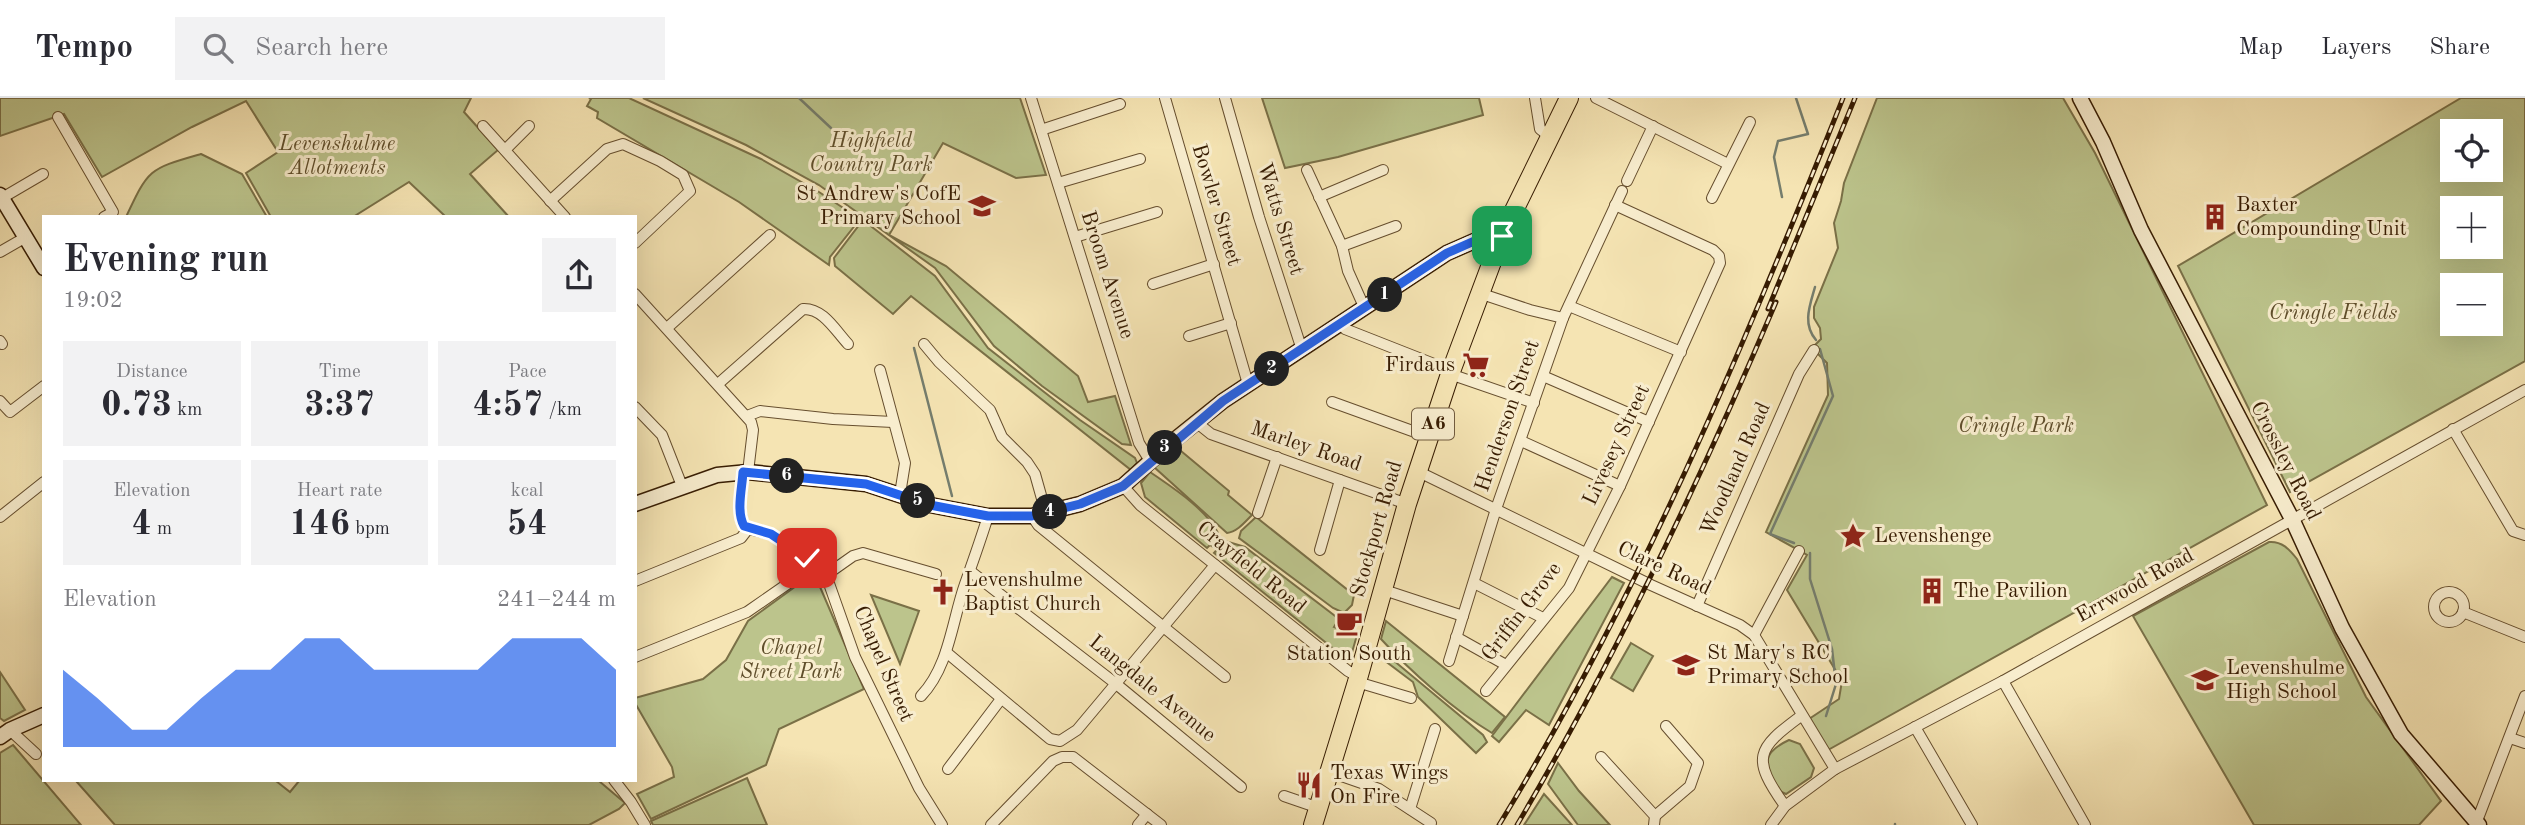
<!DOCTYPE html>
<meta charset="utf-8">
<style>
:root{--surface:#fff;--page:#f2f2f3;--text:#2b2b33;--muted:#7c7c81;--line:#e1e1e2;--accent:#2563eb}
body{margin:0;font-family:"Old Standard TT",serif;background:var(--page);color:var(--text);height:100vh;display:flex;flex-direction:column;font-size:26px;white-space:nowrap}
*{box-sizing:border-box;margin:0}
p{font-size:23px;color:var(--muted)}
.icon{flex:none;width:38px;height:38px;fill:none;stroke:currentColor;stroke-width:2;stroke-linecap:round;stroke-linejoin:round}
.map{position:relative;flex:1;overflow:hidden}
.panel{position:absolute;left:42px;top:117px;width:595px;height:567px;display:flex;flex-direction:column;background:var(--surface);border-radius:0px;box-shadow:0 7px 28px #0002}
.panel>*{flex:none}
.controls{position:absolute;left:2440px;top:21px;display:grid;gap:14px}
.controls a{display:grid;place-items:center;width:63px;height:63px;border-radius:0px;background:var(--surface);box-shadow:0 7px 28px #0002;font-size:35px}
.pin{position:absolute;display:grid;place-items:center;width:60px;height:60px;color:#fff;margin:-30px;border-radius:14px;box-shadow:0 4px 10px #0006}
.km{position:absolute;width:35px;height:35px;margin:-18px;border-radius:50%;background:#222;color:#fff;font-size:19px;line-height:35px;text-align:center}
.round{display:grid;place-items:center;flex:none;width:74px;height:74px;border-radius:0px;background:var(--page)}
.headline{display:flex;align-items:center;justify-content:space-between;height:119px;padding:0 21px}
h1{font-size:38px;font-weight:800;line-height:52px}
.figures{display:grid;grid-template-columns:repeat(3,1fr);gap:10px;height:119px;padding:7px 21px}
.figures div{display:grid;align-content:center;border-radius:0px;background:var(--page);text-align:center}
.figures b{font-size:35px;font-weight:800}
.figures small{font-size:19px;font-weight:400}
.figures p{font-size:19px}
.chart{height:196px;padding:14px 21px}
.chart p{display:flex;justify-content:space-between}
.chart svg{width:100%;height:126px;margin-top:7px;fill:var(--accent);opacity:.7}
header{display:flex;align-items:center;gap:42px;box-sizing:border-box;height:98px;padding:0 35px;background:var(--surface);border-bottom:2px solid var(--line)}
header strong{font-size:33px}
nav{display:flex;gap:38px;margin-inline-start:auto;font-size:24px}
.search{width:490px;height:63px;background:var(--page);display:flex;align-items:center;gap:18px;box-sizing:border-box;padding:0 24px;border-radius:0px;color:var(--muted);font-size:26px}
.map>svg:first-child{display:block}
</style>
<header>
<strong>Tempo</strong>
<div class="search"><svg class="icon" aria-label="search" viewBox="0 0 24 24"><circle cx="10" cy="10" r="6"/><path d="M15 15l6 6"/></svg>Search here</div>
<nav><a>Map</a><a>Layers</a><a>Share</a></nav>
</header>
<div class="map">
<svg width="2525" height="727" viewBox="0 0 2525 727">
<rect width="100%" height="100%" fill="#f5e4b3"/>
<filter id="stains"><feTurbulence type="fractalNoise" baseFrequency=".00286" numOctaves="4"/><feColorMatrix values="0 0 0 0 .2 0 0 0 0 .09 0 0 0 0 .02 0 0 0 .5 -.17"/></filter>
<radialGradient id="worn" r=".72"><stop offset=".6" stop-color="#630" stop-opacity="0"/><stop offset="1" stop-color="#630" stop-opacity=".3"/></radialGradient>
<g fill="#bcc48c" stroke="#7a7047" stroke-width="2" fill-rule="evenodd">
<polygon points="0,0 471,0 464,14 498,52 470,76 509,119 446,119 409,84 353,119 271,119 246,75 278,54 246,3 192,29 102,79 64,16 0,38"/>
<polygon points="589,0 629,0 761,61 819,94 860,121 830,159 829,167 739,104 597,20 598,14 587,8 591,1"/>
<polygon points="643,0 1020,0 1046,77 1016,80 943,45 889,137 946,168 1078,278 1088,304 1115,298 1131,347 1122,346 1042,288 994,248 935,170 819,87 746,47"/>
<polygon points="1262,0 1479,0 1483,17 1338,59 1285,70"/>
<polygon points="1877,0 2063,0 2095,55 2267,407 1828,652 1809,621 1839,601 1842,583 1787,492 1807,457 1766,434 1828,297 1827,265 1814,252 1814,248 1821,241 1820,230 1814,220 1814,209 1838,150 1834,125 1841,103 1844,85"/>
<path d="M2461,0H2525V263L2290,394L2178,168ZM2452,33H2490V72H2452ZM2490,110V149H2452V110ZM2490,187V226H2452V187Z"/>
<path d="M201,56L242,76L267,119H126C149,70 149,71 201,56Z"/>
<polygon points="863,122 935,178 988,250 1080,322 1135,360 1137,365 1131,372 911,198 893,216 835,168 834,160"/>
<path d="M1175,353H1181L1229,393L1228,397L1252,417C1245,424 1237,434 1227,435L1154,369Z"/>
<path d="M1150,374C1173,390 1205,410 1218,435L1213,449L1210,447L1207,450L1145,399L1141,385Z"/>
<polygon points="1256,419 1354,497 1352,507 1344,515 1333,510 1239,440 1241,433"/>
<polygon points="1225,443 1245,449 1339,521 1334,529 1357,537 1351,558 1345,560 1214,455"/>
<path d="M2269,444C2282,443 2289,451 2297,461L2366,599L2441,703L2419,727H2254L2133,518Z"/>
<polygon points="814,475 864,591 779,631 766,667 651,721 637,696 674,679 672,669 635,605 635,600 703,581 726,562 748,523"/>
<polygon points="1612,479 1624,485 1549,627 1526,612 1499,644 1492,638"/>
<polygon points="871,497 919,513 900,566"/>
<path d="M1386,523L1505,619L1492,635C1455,613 1410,573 1381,541Z"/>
<polygon points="1631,545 1653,558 1633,593 1611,580"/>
<polygon points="1377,552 1393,562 1483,637 1487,644 1476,655 1418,599 1413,584 1376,556"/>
<polygon points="0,574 25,612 4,623 0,620"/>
<path d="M1789,642L1800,646L1814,670L1811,679L1786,696L1775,691C1765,665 1761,655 1789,642Z"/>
<polygon points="13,647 81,727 0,727 0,655"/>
<polygon points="1558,665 1579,693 1610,727 1578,727 1548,686"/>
<polygon points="747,680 767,727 653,727 651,723"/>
<polygon points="299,683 599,683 625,705 619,711 589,727 115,727 76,683 276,683 290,694"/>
<polygon points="1544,696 1572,727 1524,727"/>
</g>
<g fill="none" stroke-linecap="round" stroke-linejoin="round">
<g stroke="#757d6d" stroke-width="2.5">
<polyline points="799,0 831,30"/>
<polyline points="1782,99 1774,59 1778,43 1808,36 1796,0"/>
<path d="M1815,189C1810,207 1802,226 1816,242"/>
<polyline points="914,250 952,398"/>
<polyline points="1794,445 1770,436 1833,298 1820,251"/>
<polyline points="1810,455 1810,481 1832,551 1836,586 1826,618"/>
<polyline points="1895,726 1895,727"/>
</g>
<g stroke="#664e2e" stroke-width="12">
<g id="street">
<polyline points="1031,0 1139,345 1150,363"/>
<polyline points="1165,0 1248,286"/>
<polyline points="1225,0 1259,119 1302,252"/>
<polyline points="1535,0 1540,31 1549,38"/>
<polyline points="1596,0 1728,66"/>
<polyline points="58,19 113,114 104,119"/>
<polyline points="483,28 565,119"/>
<polyline points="1041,32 1120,6"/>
<polyline points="505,52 529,28"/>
<polyline points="1307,72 1342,148 1348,173 1365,211"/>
<polyline points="1627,83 1653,28"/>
<polyline points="1058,85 1140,61"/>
<polyline points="1319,99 1383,72"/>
<polyline points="2,100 43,76"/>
<polyline points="1712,100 1750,24"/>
<polyline points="550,103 607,51 623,46 660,63 683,77 690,93 635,145"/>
<polyline points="1075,139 1157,114"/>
<polyline points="1342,148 1396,128"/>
<polyline points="0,154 26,139"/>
<polyline points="1153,186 1214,166"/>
<polyline points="1479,195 1530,212 1563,220"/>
<polyline points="635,196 751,324 753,332 748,374"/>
<polyline points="1569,208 1681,254"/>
<polyline points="1341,226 1345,231 1434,266"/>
<polyline points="667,230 770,137"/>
<polyline points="1189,238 1231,225"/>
<polyline points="0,243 2,246"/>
<polyline points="924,246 939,264 990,312 1002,339 1027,364 1035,376 1046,415"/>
<polyline points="880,272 905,365 900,396"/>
<polyline points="1450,276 1534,305"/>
<polyline points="1543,278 1649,324"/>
<path d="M718,286L803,211C823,210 835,232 848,246"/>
<polyline points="0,303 10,314 44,288"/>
<polyline points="1332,304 1429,339"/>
<polyline points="635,309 662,337 682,388"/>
<polyline points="747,318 760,313 833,321 893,324"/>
<polyline points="1196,324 1211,336 1407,406"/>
<polyline points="2453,331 2513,433 2525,437"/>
<polyline points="1521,343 1620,388"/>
<polyline points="1417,373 1651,487 1740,527 1754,537 1835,671"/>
<polyline points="743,374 740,407 742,425 748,431 771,436 813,464 826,477 855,559 919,690 942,727"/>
<polyline points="1123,388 1140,407 1348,573 1359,579"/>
<polyline points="1258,415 1277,359"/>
<polyline points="1032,418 1038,427 1225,579"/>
<polyline points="0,419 44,384"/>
<polyline points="1320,452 1340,382"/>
<polyline points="970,473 1115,585 1241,689"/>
<polyline points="826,477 853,458 863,455 936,476"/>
<polyline points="635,483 741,440 748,431"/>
<polyline points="1474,485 1543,520"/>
<polyline points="1384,492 1463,518"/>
<circle cx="2449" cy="509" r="15"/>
<polyline points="1697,508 1799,276 1814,252"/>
<polyline points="2463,514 2525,539"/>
<polyline points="1754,537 1799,453"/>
<polyline points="1456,539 1506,567"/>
<polyline points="946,554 1050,641 1060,643 1077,632 1215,467"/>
<polyline points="635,559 747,514 806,473 813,464"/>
<polyline points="1449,563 1496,411 1563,220 1622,93"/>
<polyline points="2003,583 2085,727"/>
<polyline points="1357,584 1411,600"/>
<polyline points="1486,593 1569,490 1620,388 1720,165 1719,158 1713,152 1615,107"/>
<path d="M921,598C949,569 952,523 965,486C973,463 981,441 988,418"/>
<polyline points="1915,629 1972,727"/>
<polyline points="10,632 36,656"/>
<polyline points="2510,640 2525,645"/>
<polyline points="1601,659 1655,718 1654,727"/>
<polyline points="948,671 1001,601"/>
<polyline points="1330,674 1379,691 1431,725"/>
<polyline points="614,682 631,704 645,727"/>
<polyline points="1284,698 1319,710"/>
<path d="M1785,708C1751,660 1756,651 1801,618"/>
<polyline points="1410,711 1435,631"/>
<polyline points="1655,718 1690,688 1698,665 1666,628"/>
<polyline points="2477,723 2525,598"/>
<polyline points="991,727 1053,663 1062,659 1073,659 1161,727"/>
<polyline points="1138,727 1147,716"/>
<polyline points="1771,727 1785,708 1835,671 2003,583 2525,292"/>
</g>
</g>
<g stroke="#371c02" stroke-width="17">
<g id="secondary">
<polyline points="2080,0 2103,44 2141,132 2293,423 2342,530 2401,636 2479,727"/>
<polyline points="0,97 44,170"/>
<polyline points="635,406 717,377 748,374 866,386 930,407 988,418 1032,418 1080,406 1123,388 1172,344 1223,303 1447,155 1488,137 1502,137"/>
<polyline points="0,639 10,632 44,617"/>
</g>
</g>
<g stroke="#371c02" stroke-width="20">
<polyline id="highway" points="1313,727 1357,584 1407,406 1450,276 1502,137 1569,0"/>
</g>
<use href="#street" stroke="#f8edce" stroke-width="10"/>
<use href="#secondary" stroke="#f8edce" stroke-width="14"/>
<use href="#highway" stroke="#f5e4b3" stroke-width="18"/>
<g stroke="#371c02" stroke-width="5">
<g id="rail">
<polyline points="1768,211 1855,0"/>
<path d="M1499,727C1639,498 1744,249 1843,0"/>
<path d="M1517,727C1616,559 1700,383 1776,204"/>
</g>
</g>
<use href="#rail" stroke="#f8edce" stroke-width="2.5" stroke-dasharray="8" stroke-linecap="butt"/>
</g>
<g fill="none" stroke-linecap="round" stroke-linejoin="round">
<g stroke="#fff" stroke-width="14">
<path id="route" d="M807,460L771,436L744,428C736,413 742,391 743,374L866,386L930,407L988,418H1032L1080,406L1123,388L1223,303L1447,155L1488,137L1502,138"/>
</g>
<use href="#route" stroke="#2563eb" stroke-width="9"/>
</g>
<defs>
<g id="school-bare" transform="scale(2.1)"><path d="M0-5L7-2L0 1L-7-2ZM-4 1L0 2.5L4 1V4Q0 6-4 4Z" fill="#8f2418" stroke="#f8edce" stroke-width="2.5" paint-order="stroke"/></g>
<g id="building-bare" transform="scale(2.1)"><path d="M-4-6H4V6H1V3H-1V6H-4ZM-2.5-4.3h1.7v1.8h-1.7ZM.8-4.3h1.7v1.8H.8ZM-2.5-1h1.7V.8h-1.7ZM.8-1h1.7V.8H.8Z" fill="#8f2418" stroke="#f8edce" stroke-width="2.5" paint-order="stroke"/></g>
<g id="supermarket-bare" transform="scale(2.1)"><path d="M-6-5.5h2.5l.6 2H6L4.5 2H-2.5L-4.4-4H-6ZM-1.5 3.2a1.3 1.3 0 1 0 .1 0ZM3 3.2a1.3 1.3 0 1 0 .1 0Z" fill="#8f2418" stroke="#f8edce" stroke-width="2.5" paint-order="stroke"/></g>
<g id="sight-bare" transform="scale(2.1)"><path d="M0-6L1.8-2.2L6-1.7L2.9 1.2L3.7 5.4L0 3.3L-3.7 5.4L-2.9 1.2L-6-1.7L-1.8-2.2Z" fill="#8f2418" stroke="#f8edce" stroke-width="2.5" paint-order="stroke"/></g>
<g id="church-bare" transform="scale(2.1)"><path d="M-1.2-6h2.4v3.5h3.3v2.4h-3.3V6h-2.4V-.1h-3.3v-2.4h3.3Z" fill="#8f2418" stroke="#f8edce" stroke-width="2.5" paint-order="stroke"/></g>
<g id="cafe-bare" transform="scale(2.1)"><path d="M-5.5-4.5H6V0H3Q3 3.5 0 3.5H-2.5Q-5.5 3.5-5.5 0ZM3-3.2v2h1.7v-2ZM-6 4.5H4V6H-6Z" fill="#8f2418" stroke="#f8edce" stroke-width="2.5" paint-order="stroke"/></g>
<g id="restaurant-bare" transform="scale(2.1)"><path d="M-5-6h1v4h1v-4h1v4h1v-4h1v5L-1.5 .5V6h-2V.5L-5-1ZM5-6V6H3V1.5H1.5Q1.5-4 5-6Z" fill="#8f2418" stroke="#f8edce" stroke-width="2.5" paint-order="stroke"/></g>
</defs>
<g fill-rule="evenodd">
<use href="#school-bare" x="982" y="108"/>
<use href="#building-bare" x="2215" y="119"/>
<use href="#supermarket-bare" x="1476" y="267"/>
<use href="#sight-bare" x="1853" y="438"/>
<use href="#building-bare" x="1932" y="493"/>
<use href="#church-bare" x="943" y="494"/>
<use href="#cafe-bare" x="1349" y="525"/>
<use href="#school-bare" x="1686" y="567"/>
<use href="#school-bare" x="2205" y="582"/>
<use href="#restaurant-bare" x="1309" y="687"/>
</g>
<g text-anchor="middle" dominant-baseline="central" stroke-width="6" stroke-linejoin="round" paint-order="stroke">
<rect fill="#f8edce" stroke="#715b3f" stroke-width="2" x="1412" y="310.5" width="42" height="31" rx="5"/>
<g font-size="19" font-weight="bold" fill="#371c02">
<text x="1433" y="326">A6</text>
</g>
<g font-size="21" font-style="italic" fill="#5f4e2b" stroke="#f8edce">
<text x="871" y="43">Highfield<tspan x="871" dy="24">Country Park</tspan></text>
<text x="337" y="46">Levenshulme<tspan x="337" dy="24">Allotments</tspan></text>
<text x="2333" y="215">Cringle Fields</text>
<text x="2016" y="328">Cringle Park</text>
<text x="791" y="550">Chapel<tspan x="791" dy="24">Street Park</tspan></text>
</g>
<g font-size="21" fill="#371c02" stroke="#f8edce" text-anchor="start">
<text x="961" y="96" text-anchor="end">St Andrew's CofE<tspan x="961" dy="24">Primary School</tspan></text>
<text x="2236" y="107">Baxter<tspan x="2236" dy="24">Compounding Unit</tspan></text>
<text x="1455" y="267" text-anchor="end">Firdaus</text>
<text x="1874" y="438">Levenshenge</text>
<text x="964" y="482">Levenshulme<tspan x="964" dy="24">Baptist Church</tspan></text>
<text x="1953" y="493">The Pavilion</text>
<text x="1707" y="555">St Mary's RC<tspan x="1707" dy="24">Primary School</tspan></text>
<text x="1349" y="556" text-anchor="middle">Station South</text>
<text x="2226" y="570">Levenshulme<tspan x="2226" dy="24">High School</tspan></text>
<text x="1330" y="675">Texas Wings<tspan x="1330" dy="24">On Fire</tspan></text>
</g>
<g font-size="21" fill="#371c02" stroke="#f8edce">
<text transform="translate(1216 107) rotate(73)">Bowler Street</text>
<text transform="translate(1280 121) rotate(73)">Watts Street</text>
<text transform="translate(1107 177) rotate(72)">Broom Avenue</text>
<text transform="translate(1508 318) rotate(-71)">Henderson Street</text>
<text transform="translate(1617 347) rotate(-65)">Livesey Street</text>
<text transform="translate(1306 349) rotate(19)">Marley Road</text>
<text transform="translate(2285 363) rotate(63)">Crossley Road</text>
<text transform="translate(1736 371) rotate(-66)">Woodland Road</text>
<text transform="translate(1377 431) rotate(-74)">Stockport Road</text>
<text transform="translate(1251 470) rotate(39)">Crayfield Road</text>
<text transform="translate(1664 471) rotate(25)">Clare Road</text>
<text transform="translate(2135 488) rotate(-29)">Errwood Road</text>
<text transform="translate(1522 514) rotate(-53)">Griffin Grove</text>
<text transform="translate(883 566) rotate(67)">Chapel Street</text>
<text transform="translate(1152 591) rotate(39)">Langdale Avenue</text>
</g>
</g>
<rect width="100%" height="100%" filter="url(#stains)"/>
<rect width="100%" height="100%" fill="url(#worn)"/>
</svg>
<div class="controls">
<a><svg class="icon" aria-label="locate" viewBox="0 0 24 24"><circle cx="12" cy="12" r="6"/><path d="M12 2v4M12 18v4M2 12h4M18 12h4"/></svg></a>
<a>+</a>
<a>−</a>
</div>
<div class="pin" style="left:1502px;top:138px;background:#1e9e55"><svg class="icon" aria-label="arrive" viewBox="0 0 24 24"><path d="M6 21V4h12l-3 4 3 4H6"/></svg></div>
<div class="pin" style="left:807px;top:460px;background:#d93025"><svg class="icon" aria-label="check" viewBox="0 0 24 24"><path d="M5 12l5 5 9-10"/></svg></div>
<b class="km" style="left:1385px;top:197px">1</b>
<b class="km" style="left:1272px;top:271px">2</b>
<b class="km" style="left:1165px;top:350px">3</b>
<b class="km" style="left:1050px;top:414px">4</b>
<b class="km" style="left:918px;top:403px">5</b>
<b class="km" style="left:787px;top:378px">6</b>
<section class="panel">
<div class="headline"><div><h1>Evening run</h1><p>19:02</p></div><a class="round"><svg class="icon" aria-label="share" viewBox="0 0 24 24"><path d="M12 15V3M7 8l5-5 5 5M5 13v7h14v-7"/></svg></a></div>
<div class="figures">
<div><p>Distance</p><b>0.73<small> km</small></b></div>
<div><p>Time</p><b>3:37</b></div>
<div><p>Pace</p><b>4:57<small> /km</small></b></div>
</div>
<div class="figures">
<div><p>Elevation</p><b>4<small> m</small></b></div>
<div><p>Heart rate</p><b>146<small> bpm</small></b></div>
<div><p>kcal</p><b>54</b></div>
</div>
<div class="chart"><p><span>Elevation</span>241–244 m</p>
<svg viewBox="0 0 160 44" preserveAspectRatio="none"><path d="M0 44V17L10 27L20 38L30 38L40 27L50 17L60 17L70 6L80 6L90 17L100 17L110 17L120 17L130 6L140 6L150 6L160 17V44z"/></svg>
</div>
</section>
</div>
